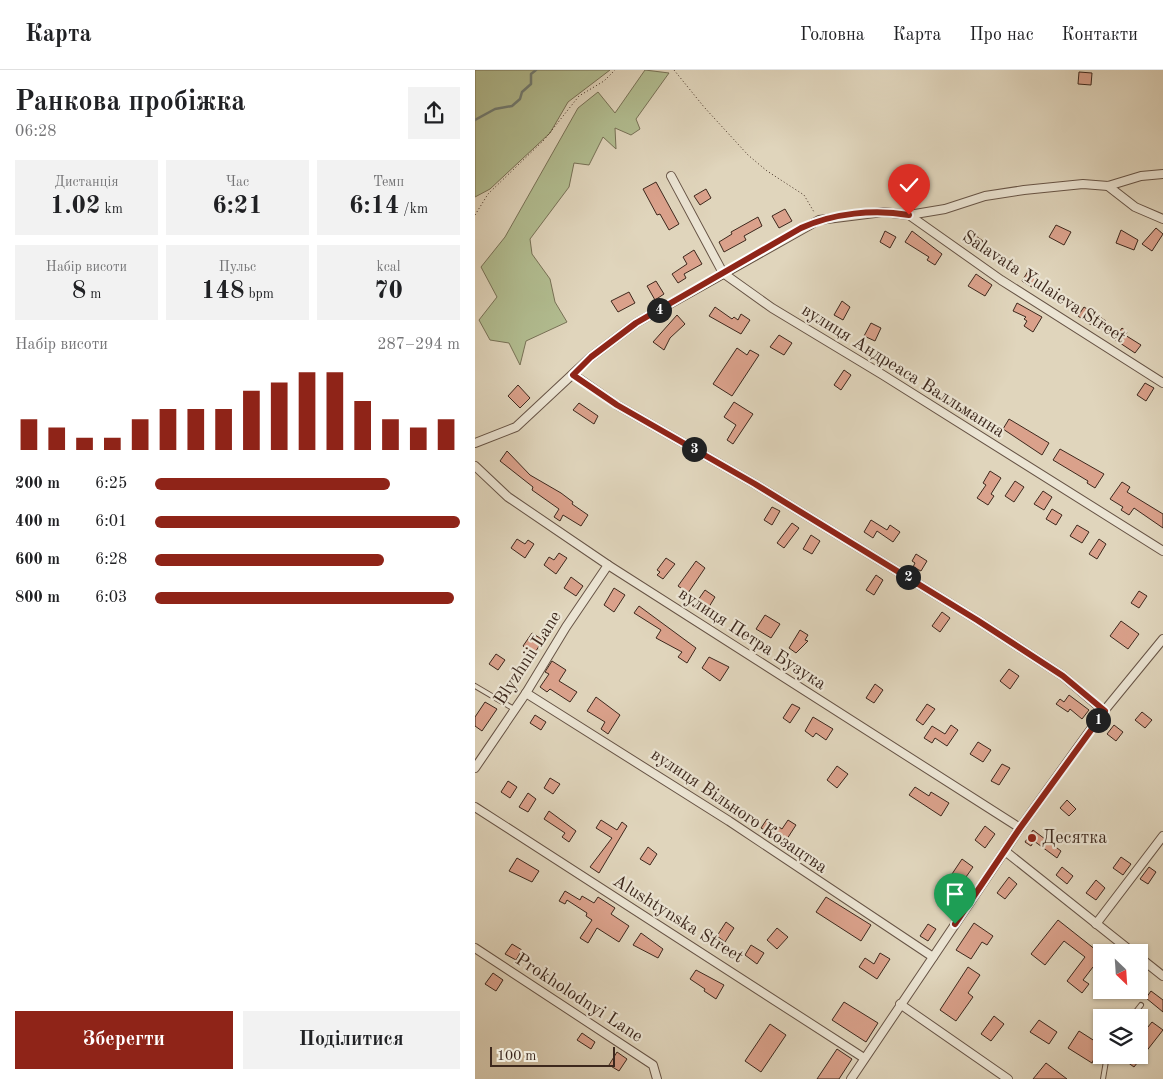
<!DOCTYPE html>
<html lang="uk">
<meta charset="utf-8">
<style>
:root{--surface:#fff;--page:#f2f2f2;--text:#202124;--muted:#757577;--line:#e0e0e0;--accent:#8f2418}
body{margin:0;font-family:"Old Standard TT",serif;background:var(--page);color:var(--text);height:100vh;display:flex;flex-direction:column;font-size:19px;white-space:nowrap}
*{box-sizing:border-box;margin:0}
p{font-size:16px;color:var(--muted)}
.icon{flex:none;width:28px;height:28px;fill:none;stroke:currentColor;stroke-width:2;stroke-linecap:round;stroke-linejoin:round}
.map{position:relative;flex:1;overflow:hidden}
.drawer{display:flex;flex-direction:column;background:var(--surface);width:475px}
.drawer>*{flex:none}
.needle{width:32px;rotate:155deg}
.tools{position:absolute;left:618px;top:874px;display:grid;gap:10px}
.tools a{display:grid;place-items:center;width:55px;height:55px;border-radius:0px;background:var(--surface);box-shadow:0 1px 4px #0004;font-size:25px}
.scale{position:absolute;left:15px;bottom:12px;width:125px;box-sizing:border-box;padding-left:5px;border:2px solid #3d281d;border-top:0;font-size:14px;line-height:18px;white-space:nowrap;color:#3d281d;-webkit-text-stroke:4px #ebe4d3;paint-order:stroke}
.pin{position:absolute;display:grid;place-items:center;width:42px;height:42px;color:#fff;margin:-51px -21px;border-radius:50% 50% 50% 0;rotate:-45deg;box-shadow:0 0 5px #0007}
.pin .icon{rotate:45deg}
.km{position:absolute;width:25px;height:25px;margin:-12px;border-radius:50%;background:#222;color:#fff;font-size:14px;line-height:25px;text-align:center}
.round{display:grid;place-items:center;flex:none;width:52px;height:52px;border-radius:0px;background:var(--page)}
.summary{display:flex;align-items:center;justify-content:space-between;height:85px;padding:0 15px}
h1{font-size:28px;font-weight:700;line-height:38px}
.metrics{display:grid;grid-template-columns:repeat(3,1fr);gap:8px;height:85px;padding:5px 15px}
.metrics div{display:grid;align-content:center;border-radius:0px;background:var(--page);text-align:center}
.metrics b{font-size:25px;font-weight:700}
.metrics small{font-size:14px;font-weight:400}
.metrics p{font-size:14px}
.chart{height:140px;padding:10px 15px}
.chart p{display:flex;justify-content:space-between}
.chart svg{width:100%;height:90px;margin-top:5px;stroke:var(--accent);stroke-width:6}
.button{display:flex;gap:10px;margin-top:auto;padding:10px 15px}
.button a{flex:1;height:58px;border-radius:0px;background:var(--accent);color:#fff;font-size:20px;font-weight:700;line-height:58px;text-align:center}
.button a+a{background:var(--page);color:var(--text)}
ul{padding:0 15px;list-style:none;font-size:16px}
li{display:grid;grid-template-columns:80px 60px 1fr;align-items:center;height:38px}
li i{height:12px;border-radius:6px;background:var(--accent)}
header{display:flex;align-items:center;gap:30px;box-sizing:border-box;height:70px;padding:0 25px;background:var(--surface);border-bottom:1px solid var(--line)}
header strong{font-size:24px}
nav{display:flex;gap:28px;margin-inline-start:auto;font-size:18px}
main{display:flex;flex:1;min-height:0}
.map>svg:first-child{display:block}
</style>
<header>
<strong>Карта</strong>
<nav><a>Головна</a><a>Карта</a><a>Про нас</a><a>Контакти</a></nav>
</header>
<main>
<section class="drawer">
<div class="summary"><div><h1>Ранкова пробіжка</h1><p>06:28</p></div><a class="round"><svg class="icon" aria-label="share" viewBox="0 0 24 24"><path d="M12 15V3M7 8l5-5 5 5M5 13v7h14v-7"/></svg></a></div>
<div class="metrics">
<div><p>Дистанція</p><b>1.02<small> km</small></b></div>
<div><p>Час</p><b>6:21</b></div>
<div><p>Темп</p><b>6:14<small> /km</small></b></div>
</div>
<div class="metrics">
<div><p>Набір висоти</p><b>8<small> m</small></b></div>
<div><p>Пульс</p><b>148<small> bpm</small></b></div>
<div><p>kcal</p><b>70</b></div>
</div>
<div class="chart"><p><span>Набір висоти</span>287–294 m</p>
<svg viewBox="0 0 160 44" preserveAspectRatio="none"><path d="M5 44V29M15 44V33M25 44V38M35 44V38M45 44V29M55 44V24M65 44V24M75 44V24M85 44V15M95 44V11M105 44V6M115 44V6M125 44V20M135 44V29M145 44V33M155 44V29"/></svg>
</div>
<ul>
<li><b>200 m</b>6:25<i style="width:77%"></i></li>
<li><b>400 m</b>6:01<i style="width:100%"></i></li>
<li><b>600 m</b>6:28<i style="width:75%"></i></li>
<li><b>800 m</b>6:03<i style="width:98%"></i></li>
</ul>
<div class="button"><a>Зберегти</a><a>Поділитися</a></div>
</section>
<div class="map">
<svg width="688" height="1009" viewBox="0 0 688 1009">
<rect width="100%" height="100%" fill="#e0d5bc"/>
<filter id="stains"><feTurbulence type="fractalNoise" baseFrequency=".004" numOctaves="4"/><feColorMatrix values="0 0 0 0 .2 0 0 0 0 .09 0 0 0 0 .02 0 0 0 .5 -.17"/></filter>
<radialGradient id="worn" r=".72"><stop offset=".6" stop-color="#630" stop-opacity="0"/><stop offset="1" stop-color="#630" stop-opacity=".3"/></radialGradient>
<g fill="#b2bd91" stroke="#787257">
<polygon points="0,0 135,0 93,32 75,63 15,119 0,127"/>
<polygon points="170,0 194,3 161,49 165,59 156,65 140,58 141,79 128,67 114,95 99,93 94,117 55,169 57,184 75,209 80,232 92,252 51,271 45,295 34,273 15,270 4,250 22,227 6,197 30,167 103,38 123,22 140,43"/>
</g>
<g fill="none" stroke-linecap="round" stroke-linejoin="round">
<polyline stroke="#717e76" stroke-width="2.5" points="0,50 20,39 37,36 45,29 47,22 56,14 56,4 61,0"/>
</g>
<g fill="#daa18b" stroke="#3d281d">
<polygon points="604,2 617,3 616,15 603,14"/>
<polygon points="181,112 204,154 194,160 185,144 182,145 168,119"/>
<polygon points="231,119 236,128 225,135 219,126"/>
<polygon points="310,139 317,151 304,158 297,146"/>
<polygon points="283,147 287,156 269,166 271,170 249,182 244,172 257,164 256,162"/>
<polygon points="581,155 596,162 589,175 574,167"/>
<polygon points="681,158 688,164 677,181 667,174"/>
<polygon points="646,160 663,170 659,180 641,173"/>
<polygon points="410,161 421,167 415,178 405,172"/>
<polygon points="437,161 467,184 460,195 452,190 454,187 430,172"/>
<polygon points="498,164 508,171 502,180 492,173"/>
<polygon points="219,180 227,194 209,204 211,208 203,213 197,204 212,194 208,187"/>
<polygon points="555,198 564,204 557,217 547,211"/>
<polygon points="501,204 517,215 510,226 493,216"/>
<polygon points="181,211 189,224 180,230 172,216"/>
<polygon points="154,222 160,233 143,242 136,231"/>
<polygon points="367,231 375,237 368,250 359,245"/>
<polygon points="542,233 567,247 558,262 549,256 552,251 549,249 551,247 538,241"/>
<polygon points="240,237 257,249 259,247 263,250 266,244 275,250 266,264 234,246"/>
<polygon points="609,237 631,251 625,261 603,246"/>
<polygon points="202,245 210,254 195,268 189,280 178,272"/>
<polygon points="396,253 406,258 400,271 389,266"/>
<polygon points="647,258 652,262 650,265 666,275 660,283 639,269"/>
<polygon points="304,265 317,273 309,285 295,277"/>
<polygon points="262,278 272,285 275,280 284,285 257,326 238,314"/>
<polygon points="369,300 376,305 366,320 359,315"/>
<polygon points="670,313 679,318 671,331 662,325"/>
<polygon points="43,315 55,328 45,338 33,326"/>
<polygon points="259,332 278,344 258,374 252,370 261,355 249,347"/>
<polygon points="104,333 123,346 119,354 98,340"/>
<polygon points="534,349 574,373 567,385 528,359"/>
<polygon points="585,379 629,404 620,418 612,413 613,411 578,390"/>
<polygon points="32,381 55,405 86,423 98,432 97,434 113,445 106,456 88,445 85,451 79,447 84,439 57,420 58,417 25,391"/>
<polygon points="515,401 526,408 516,424 519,426 513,435 502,428 511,415 508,413"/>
<polygon points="540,411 549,417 539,432 530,426"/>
<polygon points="647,412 655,417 652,422 688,444 688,458 659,438 654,445 646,440 648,437 635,429"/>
<polygon points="568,421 577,427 569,440 559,434"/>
<polygon points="297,437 305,441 297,455 289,450"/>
<polygon points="577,439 587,445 581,455 571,449"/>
<polygon points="396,450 412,460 415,455 425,462 418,472 402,461 398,468 389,462"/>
<polygon points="317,453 324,458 309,478 302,473"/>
<polygon points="602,455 614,462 607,473 595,466"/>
<polygon points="336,465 345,471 337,484 328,479"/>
<polygon points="42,469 50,474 53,470 59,474 50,488 36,478"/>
<polygon points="624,469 631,474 622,489 614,484"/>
<polygon points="84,483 92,488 81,504 69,495 74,487 79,490"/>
<polygon points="441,484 452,491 446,501 438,497 440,493 437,491"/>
<polygon points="191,488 200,494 188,509 182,505 185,502 182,500"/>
<polygon points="221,491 230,498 213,523 203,516"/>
<polygon points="401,505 408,510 399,525 391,520"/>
<polygon points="96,507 108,516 101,526 89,518"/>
<polygon points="139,518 150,525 139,542 129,535"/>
<polygon points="230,520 240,527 234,537 223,530"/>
<polygon points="664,521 672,526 664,538 656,533"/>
<polygon points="164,536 221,578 212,593 203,587 207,582 181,568 186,560 159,543"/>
<polygon points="467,542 475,548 465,562 457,556"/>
<polygon points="290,545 305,554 296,568 281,559"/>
<polygon points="646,551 664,564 653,579 635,566"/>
<polygon points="325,560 333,565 330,570 333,571 321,583 314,578"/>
<polygon points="57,563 68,570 59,584 48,576"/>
<polygon points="21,584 30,590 23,600 14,594"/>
<polygon points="234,587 254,597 245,611 227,598"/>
<polygon points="77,591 91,600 84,611 102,622 95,632 75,619 72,622 65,617 74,604 70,602"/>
<polygon points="534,599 544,606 535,619 525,611"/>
<polygon points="400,614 408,620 399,633 391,628"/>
<polygon points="594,625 614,640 607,649 595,639 593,642 581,634 585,629 589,632"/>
<polygon points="121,627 145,645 133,664 126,659 130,652 112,641"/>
<polygon points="10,632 22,639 7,661 0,656 0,647"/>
<polygon points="317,634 325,638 315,653 308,648"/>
<polygon points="452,634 460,639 448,655 441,650"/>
<polygon points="667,642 677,650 670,658 660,650"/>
<polygon points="60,645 71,652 66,660 55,653"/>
<polygon points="338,647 358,659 351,670 341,663 338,667 330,661"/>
<polygon points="476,655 483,660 472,676 460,668 457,673 449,668 457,656 470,664"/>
<polygon points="639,655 648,662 641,671 632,664"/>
<polygon points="503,672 516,680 508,692 495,684"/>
<polygon points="527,694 535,698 524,715 516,711"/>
<polygon points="362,696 373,704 362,718 352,710"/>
<polygon points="75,708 85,714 78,724 69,718"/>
<polygon points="33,711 42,717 35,728 26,722"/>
<polygon points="440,717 454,726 456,722 474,733 466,746 434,725"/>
<polygon points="53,723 61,729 53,742 44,737"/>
<polygon points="592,730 601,739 594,746 585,738"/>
<polygon points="74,741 101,761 94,772 87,767 90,763 69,749"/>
<polygon points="292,749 307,759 313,750 321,755 310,772 286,758"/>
<polygon points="126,750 142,760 147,752 152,756 124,803 115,797 137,768 121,758"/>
<polygon points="510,756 520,764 510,778 500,770"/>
<polygon points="558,760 586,781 582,788 559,771 556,776 550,772"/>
<polygon points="173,777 182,784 175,795 165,789"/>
<polygon points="646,787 656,794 648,805 638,798"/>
<polygon points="42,788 64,801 57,812 34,801"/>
<polygon points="487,789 498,797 477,827 467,819"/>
<polygon points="587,797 598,806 592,814 581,805"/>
<polygon points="674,797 681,802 673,814 665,809"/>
<polygon points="534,807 542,814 530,829 522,823"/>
<polygon points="621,810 630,818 621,830 611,823"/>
<polygon points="90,821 105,830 107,826 119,833 123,827 140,838 136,844 154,856 144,872 122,858 113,873 105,868 117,850 111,846 112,843 92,830 90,834 84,831"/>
<polygon points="351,827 396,855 386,871 341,842"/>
<polygon points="583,850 626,884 626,904 618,897 608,910 614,914 607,923 592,911 610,887 589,871 570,895 556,884"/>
<polygon points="251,852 259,858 250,872 242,866"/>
<polygon points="499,853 518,866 512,875 507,872 496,889 481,880"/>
<polygon points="453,854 461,859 453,871 445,866"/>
<polygon points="302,858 313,867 302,879 292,870"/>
<polygon points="166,863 188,879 183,888 158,875"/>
<polygon points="37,874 47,880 41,890 30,884"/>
<polygon points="276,875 289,883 282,894 270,885"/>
<polygon points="405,883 415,889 402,909 384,897 390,888 399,894"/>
<polygon points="493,897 505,905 493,923 498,927 481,951 465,940"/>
<polygon points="221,900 249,915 241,929 229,921 230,919 215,909"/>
<polygon points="18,903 28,910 21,921 10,914"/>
<polygon points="676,921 688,930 688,942 671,928"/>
<polygon points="369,932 403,953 391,972 357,950"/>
<polygon points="519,946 529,954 516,971 506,964"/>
<polygon points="564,950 582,962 574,974 555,962"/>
<polygon points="677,952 688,960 659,997 648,989 651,985 664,985 664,968"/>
<polygon points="295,954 311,965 286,1002 270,991"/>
<polygon points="604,961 626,975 617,993 593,978"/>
<polygon points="107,963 120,972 116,979 102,970"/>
<polygon points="362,979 377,989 364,1009 342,1009"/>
<polygon points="142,982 152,989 144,1001 134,995"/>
<polygon points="571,993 592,1009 558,1009"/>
</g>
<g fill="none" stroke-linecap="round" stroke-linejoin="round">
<g stroke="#665345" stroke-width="6">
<g id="service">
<polyline points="0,616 39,639"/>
<polyline points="656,948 666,935"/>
<polyline points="628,1009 632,985"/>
</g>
</g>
<g stroke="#665345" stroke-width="10">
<g id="minor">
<polyline points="196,106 248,203 297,238 408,305 688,481"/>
<polyline points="633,116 660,137 688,149"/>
<polyline points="434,145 526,210 688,313"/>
<polyline points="99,305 142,335 280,414 502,550 588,606 629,641"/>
<polyline points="0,373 41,357 116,287 161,253 344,150 408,142 434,145 470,139 510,126 549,120 608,114 633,116 666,106 688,104"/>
<polyline points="0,396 33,427 133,495 545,758"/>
<polyline points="51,623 254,751 458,887"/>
<polyline points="0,698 51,623 91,557 133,495"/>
<polyline points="0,737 389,988"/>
<polyline points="530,781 657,882"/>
<polyline points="621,854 688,766"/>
<polyline points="0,878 178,995 182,1009"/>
<polyline points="664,887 688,906"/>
<polyline points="425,934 533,1009"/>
<polyline points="376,1009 545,758 629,641 688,569"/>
</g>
</g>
<g stroke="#3d281d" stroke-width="1" stroke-dasharray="1 2.5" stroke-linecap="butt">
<polyline points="199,0 229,37 273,85 292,101 329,125 339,142"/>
<polyline points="0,145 13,124 69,70 104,26 129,11 140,0"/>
</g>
<use href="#service" stroke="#ebe4d3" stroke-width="4"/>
<use href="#minor" stroke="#ebe4d3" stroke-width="8"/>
</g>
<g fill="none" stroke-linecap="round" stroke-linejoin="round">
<g stroke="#fff" stroke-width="10">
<path id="route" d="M434,145C399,139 359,143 326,158L161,253L116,287L98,305L142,335L280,414L502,550L588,606L630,641L545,758L480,854"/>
</g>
<use href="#route" stroke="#8f2418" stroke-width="6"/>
</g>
<circle fill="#8f2418" stroke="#ebe4d3" stroke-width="2" cx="557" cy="768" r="5"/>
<g text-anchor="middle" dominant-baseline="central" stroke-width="4.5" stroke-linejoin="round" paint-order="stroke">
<g font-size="18" fill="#3d281d" stroke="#ebe4d3">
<text transform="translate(569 217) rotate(33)">Salavata Yulaieva Street</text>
<text transform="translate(428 301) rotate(32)">вулиця Андреаса Валльманна</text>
<text transform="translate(277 569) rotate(33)">вулиця Петра Бузука</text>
<text transform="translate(53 588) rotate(-57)">Blyzhnii Lane</text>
<text transform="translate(264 741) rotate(34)">вулиця Вільного Козацтва</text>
<text transform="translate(203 849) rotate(32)">Alushtynska Street</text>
<text transform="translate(104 928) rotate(33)">Prokholodnyi Lane</text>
</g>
<g font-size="18" fill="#3d281d" stroke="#ebe4d3" text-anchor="start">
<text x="567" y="768">Десятка</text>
</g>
</g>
<rect width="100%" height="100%" filter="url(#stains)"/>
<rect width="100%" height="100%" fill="url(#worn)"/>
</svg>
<div class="tools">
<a><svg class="needle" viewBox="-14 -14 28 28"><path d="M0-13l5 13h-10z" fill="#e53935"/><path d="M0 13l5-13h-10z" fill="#757577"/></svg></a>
<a><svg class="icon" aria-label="layers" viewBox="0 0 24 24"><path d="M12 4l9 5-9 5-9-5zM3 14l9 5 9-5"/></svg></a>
</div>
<div class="scale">100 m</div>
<div class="pin" style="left:480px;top:854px;background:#1e9e55"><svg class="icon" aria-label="arrive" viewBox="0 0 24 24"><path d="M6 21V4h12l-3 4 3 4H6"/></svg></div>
<div class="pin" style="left:434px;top:145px;background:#d93025"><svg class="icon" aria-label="check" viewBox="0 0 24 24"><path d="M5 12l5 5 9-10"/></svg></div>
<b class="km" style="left:623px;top:650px">1</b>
<b class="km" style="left:433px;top:507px">2</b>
<b class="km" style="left:219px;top:379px">3</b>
<b class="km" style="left:184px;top:240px">4</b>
</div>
</main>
